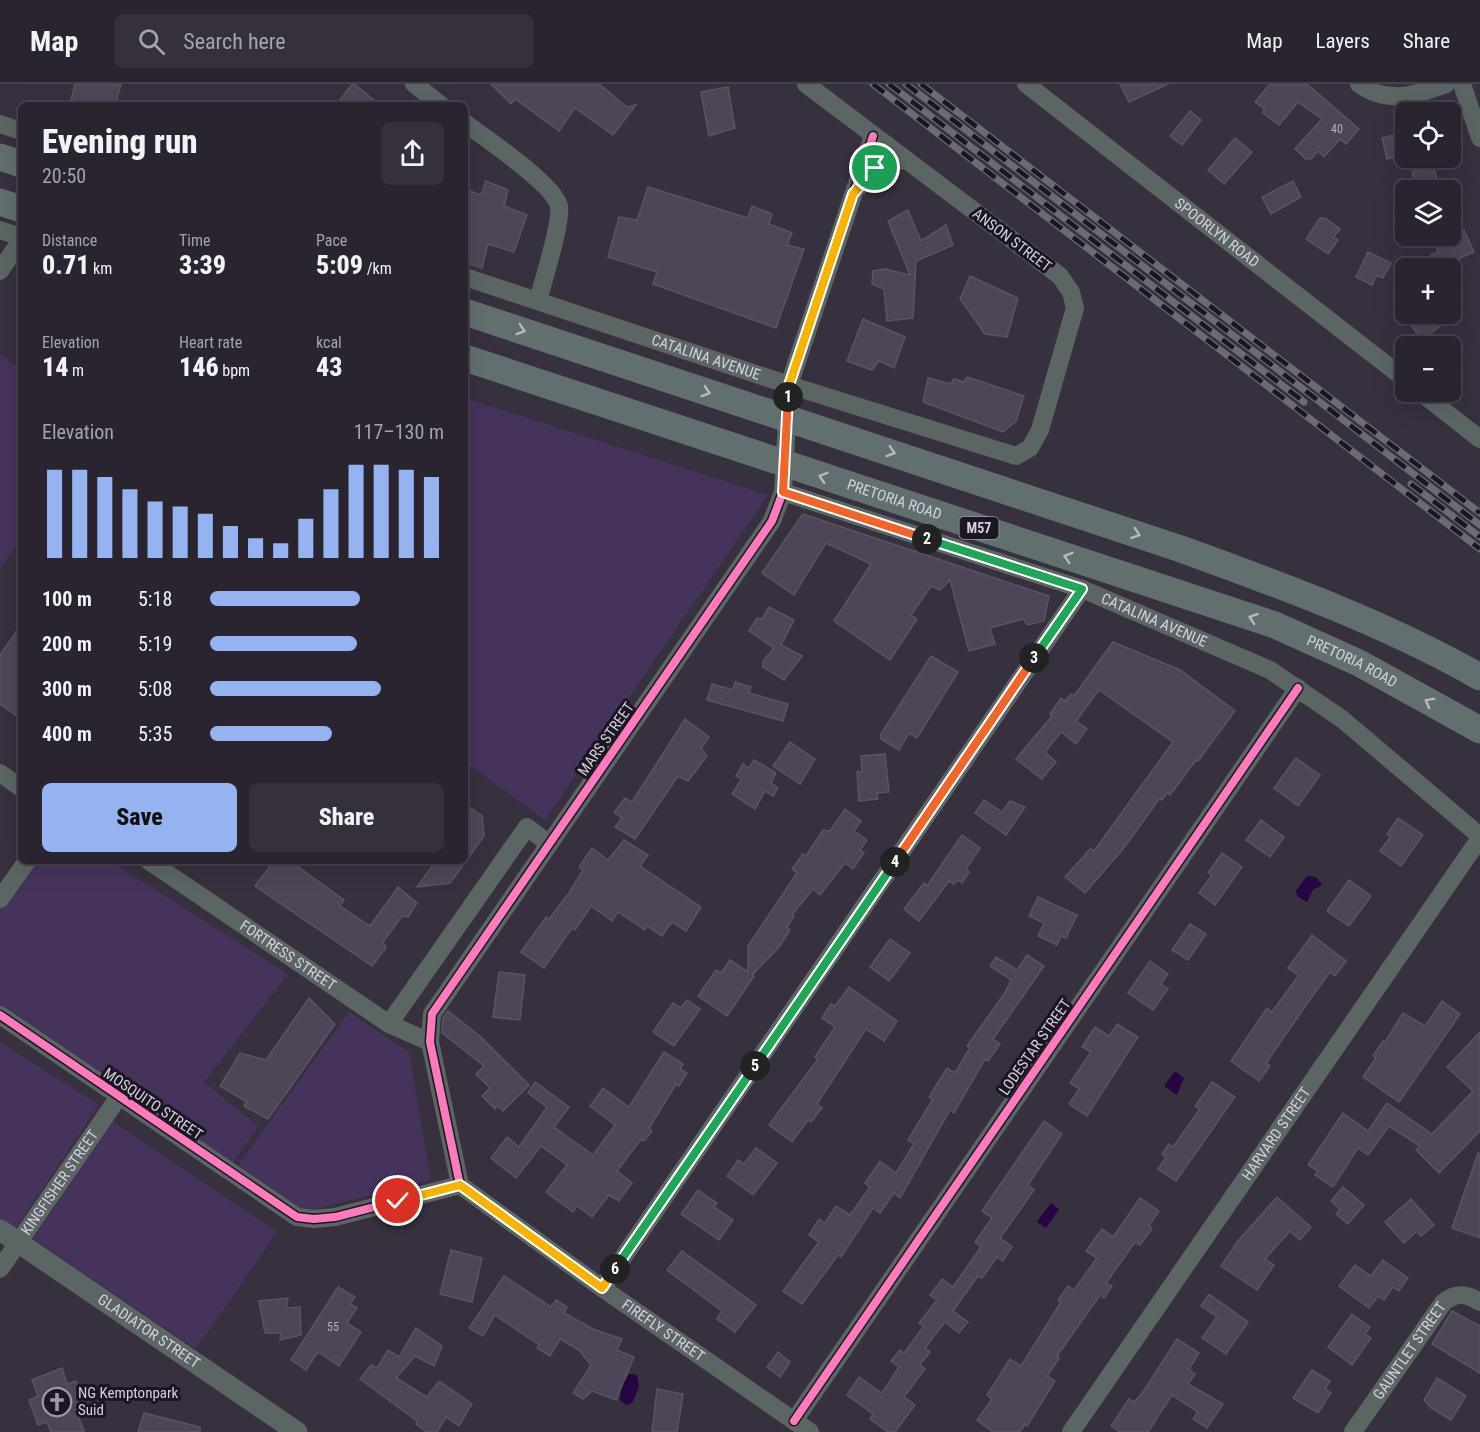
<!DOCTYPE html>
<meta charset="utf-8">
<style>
:root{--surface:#29242f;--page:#35303b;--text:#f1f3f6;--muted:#a5a4aa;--line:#45414b;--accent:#95b2f1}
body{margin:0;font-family:"Roboto Condensed",sans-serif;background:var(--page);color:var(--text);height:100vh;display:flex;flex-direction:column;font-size:22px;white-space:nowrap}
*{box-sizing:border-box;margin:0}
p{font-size:20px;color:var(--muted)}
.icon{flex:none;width:33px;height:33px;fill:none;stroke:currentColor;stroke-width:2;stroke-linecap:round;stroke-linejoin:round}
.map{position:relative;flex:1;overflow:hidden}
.side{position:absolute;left:18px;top:18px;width:450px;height:762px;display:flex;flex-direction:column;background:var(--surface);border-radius:9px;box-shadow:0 6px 24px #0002,0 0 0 2px var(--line)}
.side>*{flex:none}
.fabs{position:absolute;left:1395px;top:18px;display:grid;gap:12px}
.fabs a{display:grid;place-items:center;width:66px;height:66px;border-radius:9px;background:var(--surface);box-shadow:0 6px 24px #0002,0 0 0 2px var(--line);font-size:30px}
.pin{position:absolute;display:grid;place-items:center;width:51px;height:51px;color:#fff;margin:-26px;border:3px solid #fff;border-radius:50%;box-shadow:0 2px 6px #0007}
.km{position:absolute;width:30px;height:30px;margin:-15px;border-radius:50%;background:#222;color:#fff;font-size:16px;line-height:30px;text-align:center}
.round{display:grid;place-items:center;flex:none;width:63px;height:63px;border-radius:9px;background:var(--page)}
.summary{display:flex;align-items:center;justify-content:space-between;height:102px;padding:0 24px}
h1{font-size:33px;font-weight:800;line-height:45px}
.figures{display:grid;grid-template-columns:repeat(3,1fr);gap:9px;height:102px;padding:6px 24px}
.figures div{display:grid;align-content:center}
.figures b{font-size:26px;font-weight:800}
.figures small{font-size:16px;font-weight:400}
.figures p{font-size:16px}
.chart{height:168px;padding:12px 24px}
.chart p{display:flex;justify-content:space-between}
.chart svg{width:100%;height:108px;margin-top:6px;stroke:var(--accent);stroke-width:6}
.button{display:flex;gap:12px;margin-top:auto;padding:12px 24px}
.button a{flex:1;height:69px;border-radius:9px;background:var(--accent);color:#111;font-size:24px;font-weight:800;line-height:69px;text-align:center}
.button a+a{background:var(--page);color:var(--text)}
ul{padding:0 24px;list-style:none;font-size:20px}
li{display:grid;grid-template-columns:96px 72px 1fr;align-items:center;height:45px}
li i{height:15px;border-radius:8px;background:var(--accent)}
header{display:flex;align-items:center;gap:36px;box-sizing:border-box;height:84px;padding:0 30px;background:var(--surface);border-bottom:2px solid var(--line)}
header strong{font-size:28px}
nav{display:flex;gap:33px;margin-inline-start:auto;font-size:21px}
.search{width:420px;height:54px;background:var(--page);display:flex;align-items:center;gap:15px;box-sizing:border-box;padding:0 21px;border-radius:9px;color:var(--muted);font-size:22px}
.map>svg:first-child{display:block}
</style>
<header>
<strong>Map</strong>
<div class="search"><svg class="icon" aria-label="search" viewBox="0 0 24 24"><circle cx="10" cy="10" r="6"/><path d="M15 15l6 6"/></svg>Search here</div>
<nav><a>Map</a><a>Layers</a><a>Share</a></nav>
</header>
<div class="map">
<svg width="1480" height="1348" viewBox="0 0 1480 1348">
<rect width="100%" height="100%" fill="#37303f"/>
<g fill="#46335c">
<polygon points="0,270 21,285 21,455 0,485"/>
<polygon points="465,314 768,411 545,736 465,678"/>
<polygon points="26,777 110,777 288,890 204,998 258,1042 228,1086 0,928 0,814"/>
<polygon points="349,928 409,968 431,1096 295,1130 231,1091"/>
<polygon points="0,958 99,1021 14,1147 0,1136"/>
<polygon points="112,1037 277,1148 196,1265 33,1155"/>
</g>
<g fill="#270442">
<polygon points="1307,792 1316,793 1322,801 1313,806 1307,818 1297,812 1296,807"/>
<polygon points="1175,987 1184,994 1177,1011 1164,1002"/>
<polygon points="1051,1119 1059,1125 1046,1144 1037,1138"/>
<polygon points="629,1290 637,1291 639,1302 633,1318 626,1321 620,1316 621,1303"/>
</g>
<g fill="#4f4559" stroke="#5a5461" stroke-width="1.5">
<polygon points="75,0 121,0 115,21 89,21 71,16"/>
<polygon points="352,0 354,0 380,21 336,21"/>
<polygon points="491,0 599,0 627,23 636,21 613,51 575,24 559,47 515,15 511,20"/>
<polygon points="1120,0 1168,0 1129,18"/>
<polygon points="1270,0 1307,0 1359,45 1346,60 1340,55 1324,73 1318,67 1311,75 1306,75 1295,65 1322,35 1298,18 1279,41 1263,29 1264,25 1255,18"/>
<polygon points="728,3 735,44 709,52 701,8"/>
<polygon points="1190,27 1201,36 1182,61 1170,52"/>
<polygon points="1406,48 1406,70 1387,75 1382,54"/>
<polygon points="1235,54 1252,68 1224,100 1208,86"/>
<polygon points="1433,82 1440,106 1417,106 1412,88"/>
<polygon points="486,97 508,106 504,122 527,131 514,168 488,160 482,184 465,178 465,105 481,111"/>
<polygon points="1293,97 1301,113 1271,130 1262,113"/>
<polygon points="648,103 748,134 752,122 772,130 769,140 792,149 787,161 804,165 776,244 653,200 657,188 608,173 619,133 637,136"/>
<polygon points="908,126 921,157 946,141 953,161 916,177 913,234 887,237 884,205 872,200 873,187 885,185 910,191 888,137"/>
<polygon points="1320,134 1325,134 1340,145 1333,154 1338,156 1328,170 1306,155"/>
<polygon points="1464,146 1474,168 1437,184 1431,171 1438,168 1435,159"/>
<polygon points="1368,168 1391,179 1383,194 1377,191 1372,201 1356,193"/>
<polygon points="970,192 1018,214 1007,253 985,250 960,215"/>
<polygon points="1417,230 1437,230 1444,239 1422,256 1407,236"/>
<polygon points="863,235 905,253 894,284 879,277 872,286 847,277"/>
<polygon points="967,293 1024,312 1016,337 1003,348 923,318 928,294 951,300 954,295 964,298"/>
<polygon points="803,430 1049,512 1044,537 1028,541 1023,535 990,544 995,560 969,567 950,496 940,506 931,502 911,531 917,535 890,576 834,537 871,480 826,459 794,511 762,489"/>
<polygon points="769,523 794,536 781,561 802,572 784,596 763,583 763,577 774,564 749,547 757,534 762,535"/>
<polygon points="21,541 21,635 0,620 0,571"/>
<polygon points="1113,558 1180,586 1235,627 1198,677 1196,676 1170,711 1167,709 1162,716 1160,714 1123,765 1085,809 1065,793 1091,764 1094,767 1173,658 1099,606 1076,637 1087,645 1076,660 1061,648 1045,668 1056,678 1042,695 1016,675 1052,632 1050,630 1061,614 1065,617 1071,610 1074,612"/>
<polygon points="931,572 958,588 917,654 909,649 899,666 881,655 881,650"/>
<polygon points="735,598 751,603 749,609 788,620 783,637 707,616 712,600 733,606"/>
<polygon points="685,635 709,653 701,665 707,672 688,697 678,692 635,755 615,743 622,734 614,728 625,714 632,718"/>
<polygon points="790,658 815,675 800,700 773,682"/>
<polygon points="885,670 889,708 877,709 878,715 859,717 857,688 862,688 861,672"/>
<polygon points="1296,674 1320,691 1298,722 1274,704"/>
<polygon points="754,676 776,689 771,699 778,704 773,712 765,707 755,725 732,710 742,695 736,692 743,680 749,684"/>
<polygon points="984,716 1002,728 1010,717 1025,723 1006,751 975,729"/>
<polygon points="465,720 482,732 484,752 450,799 417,803 436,777 465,777"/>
<polygon points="845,725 861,737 854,747 867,756 860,766 864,769 853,785 845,779 820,811 813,805 792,831 794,832 787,843 790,846 779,863 752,891 754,892 727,932 698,912 716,886 721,889 730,876 748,888 748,862 797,789 792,785 803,770 806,772 823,746 830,747"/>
<polygon points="1398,734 1423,751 1401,782 1380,767 1391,752 1387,750"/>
<polygon points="1261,736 1284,753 1270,773 1246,756"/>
<polygon points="962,751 980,764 966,785 969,788 962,799 958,796 954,800 949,797 919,837 904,825 924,799 927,802"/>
<polygon points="624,756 648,771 640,782 701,823 686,847 672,838 662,852 647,842 645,846 618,828 612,837 591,822 575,846 572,844 544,884 521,868 546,833 549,835 569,809 583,786 579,783 592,764 608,776"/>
<polygon points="1222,769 1242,783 1215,821 1199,809 1212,791 1208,789"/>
<polygon points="274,777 290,777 344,816 340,822 370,842 398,803 417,819 408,833 402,832 383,858 386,864 372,882 255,802"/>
<polygon points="1349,796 1371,812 1349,842 1327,827"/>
<polygon points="1038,813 1077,831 1066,854 1061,852 1057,861 1038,852 1044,839 1029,832"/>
<polygon points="1190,840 1206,850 1188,876 1172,866"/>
<polygon points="1312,851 1346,877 1335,892 1330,888 1311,914 1266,979 1270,982 1259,997 1231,977 1267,924 1272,928 1299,891 1288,884"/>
<polygon points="890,855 910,869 889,897 870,883"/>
<polygon points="1027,871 1044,882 993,955 1000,960 988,977 985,975 954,1029 950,1026 900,1114 894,1109 880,1129 873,1124 841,1173 838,1171 802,1220 783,1207 819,1158 809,1151 819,1135 825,1139 836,1122 850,1131 870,1103 865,1099 880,1077 896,1089 914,1060 908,1056 933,1015 929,1013 947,984 955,989 970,964 967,962 1006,907 1011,896 990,882 996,873 1017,886"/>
<polygon points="1150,877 1168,890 1161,900 1168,905 1153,926 1128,909"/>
<polygon points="499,888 525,891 520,936 493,933"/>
<polygon points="849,903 897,937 884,957 866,945 817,1020 822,1024 811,1038 808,1036 792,1058 769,1041 818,975 815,973 835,943 822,934 831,920 835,922"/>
<polygon points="309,914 335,940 268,1035 244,1022 247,1018 220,1002 240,969 266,976"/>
<polygon points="687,916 700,925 674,962 653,948 673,919 681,924"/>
<polygon points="1442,917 1460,930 1399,1018 1363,993 1376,974 1373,972 1383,957 1385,958 1403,929 1425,942"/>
<polygon points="448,927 481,953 529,1001 503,1027 498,1022 495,1025 482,1012 490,1004 476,990 484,982 442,949 443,934"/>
<polygon points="1117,940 1138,953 1087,1032 1069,1020 1079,1005 1070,999 1091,968 1082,963 1095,943 1109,952"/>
<polygon points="1480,948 1480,1047 1439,1089 1416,1066 1420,1062 1389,1042 1368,1071 1358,1064 1333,1103 1315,1091 1318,1087 1308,1081 1343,1029 1368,1047 1387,1019 1432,1050 1473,1007 1447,983"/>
<polygon points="664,968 683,980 680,985 687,989 679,1002 676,1000 649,1044 652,1047 644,1057 641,1055 617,1087 632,1099 619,1117 609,1111 592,1133 577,1122 573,1128 546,1108 567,1081 541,1062 516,1094 491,1074 507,1053 519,1063 547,1023 528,1009 535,998 569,1023 554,1043 593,1071 615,1041 590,1022 603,1004 629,1023"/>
<polygon points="1212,998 1235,1013 1176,1097 1158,1085 1166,1073 1162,1070 1169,1060 1173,1063 1200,1025 1195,1022"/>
<polygon points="1044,1037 1062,1050 1028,1101 1034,1106 1000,1154 1012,1163 1003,1177 997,1173 982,1194 978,1192 953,1227 968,1238 959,1249 945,1238 925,1264 930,1268 920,1281 925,1285 904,1313 915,1321 895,1348 888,1348 870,1335 873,1330 847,1311 859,1293 882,1309 899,1283 891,1277 900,1266 904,1269 924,1242 919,1239 937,1216 930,1211 942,1195 953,1203 981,1163 975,1158 992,1134 982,1127"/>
<polygon points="756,1064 777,1079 753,1111 727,1092 738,1076 744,1080"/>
<polygon points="1478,1069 1480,1070 1480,1154 1452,1144"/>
<polygon points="1343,1103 1364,1121 1348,1140 1336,1130 1340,1125 1331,1117"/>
<polygon points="698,1106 717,1119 714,1123 733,1136 719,1156 681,1130"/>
<polygon points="1277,1113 1311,1143 1300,1156 1290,1147 1265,1175 1274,1181 1257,1206 1221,1182 1238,1157"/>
<polygon points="1140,1114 1159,1127 1149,1142 1152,1145 1140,1161 1135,1158 1106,1199 1112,1202 1104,1214 1100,1211 1057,1272 1059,1274 1047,1292 1055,1297 1027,1342 1025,1340 1020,1348 993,1348 977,1336 992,1315 987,1311 1010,1275 1021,1282 1061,1218 1058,1216 1068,1202 1074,1206 1097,1174 1086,1167 1102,1145 1113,1153"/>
<polygon points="1411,1115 1434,1141 1421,1152 1417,1147 1404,1159 1385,1138"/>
<polygon points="451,1166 482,1174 472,1218 440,1210"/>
<polygon points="682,1167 756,1221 735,1248 717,1235 722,1227 667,1186"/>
<polygon points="1383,1176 1408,1194 1399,1207 1393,1203 1384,1216 1378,1212 1369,1224 1339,1202 1355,1181 1371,1192"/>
<polygon points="504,1192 551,1223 556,1216 567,1223 564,1229 593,1245 622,1255 617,1266 634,1273 616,1316 592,1307 583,1315 573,1309 591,1281 579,1266 560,1255 550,1272 537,1264 539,1261 495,1231 483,1252 469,1244"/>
<polygon points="338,1203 355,1213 350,1220 357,1224 347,1239 361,1248 339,1282 318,1268 306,1286 291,1276"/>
<polygon points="1209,1210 1248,1238 1226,1270 1202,1254 1217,1233 1201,1222"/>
<polygon points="288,1214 286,1224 300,1223 301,1251 280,1256 281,1249 265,1249 259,1217"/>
<polygon points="1452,1227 1480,1242 1480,1289 1432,1260"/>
<polygon points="1352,1230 1370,1243 1365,1250 1371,1254 1352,1281 1328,1263"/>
<polygon points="416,1244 442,1262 434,1282 415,1272 396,1294 427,1313 439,1297 472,1320 459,1342 446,1333 437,1348 426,1348 416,1340 417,1337 360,1295 371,1281 377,1284 388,1266 399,1273"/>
<polygon points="1177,1255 1199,1269 1189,1285 1195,1290 1188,1300 1223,1320 1207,1344 1193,1335 1198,1328 1172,1311 1148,1348 1120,1348 1111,1342 1129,1315 1134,1318 1143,1308"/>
<polygon points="778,1268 790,1278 780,1293 767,1283"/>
<polygon points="62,1284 67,1300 76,1297 85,1321 76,1325 84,1348 51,1348 47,1338 38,1341 29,1316 38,1312 32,1296"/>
<polygon points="1312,1286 1330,1297 1325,1305 1331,1309 1318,1329 1293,1314"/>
<polygon points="1437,1294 1466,1312 1451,1336 1431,1324 1424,1316"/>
<polygon points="657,1305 683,1310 677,1348 652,1348"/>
<polygon points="144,1329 200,1343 200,1348 138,1348"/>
</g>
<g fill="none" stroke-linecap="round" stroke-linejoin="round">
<g stroke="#5b6664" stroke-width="18">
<polyline points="414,0 441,21"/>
<path id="s1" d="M1026,0L1406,296"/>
<path d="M1359,0C1388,21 1416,11 1446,0"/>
<polyline points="1462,0 1480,54"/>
<path d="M465,39C485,54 554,100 559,122C562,138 543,197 538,217"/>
<polyline points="0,40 21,47"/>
<polyline points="859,103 882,80 905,76"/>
<polyline points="0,146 21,153"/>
<polyline points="0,187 21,156"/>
<path id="s2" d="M465,193L789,301L1016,372L1030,364L1040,346L1075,224L1071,208L1060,192L806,0"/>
<polyline points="1420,308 1480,355"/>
<path id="s3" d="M783,408L1082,505L1270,586L1342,635L1480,752"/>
<polyline points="0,689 21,704"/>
<path id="s4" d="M149,777L389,940L430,958"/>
<polyline points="0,815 27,777"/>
<polyline points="0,931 297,1133 314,1135 335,1133 460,1101 430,958 432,930 772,437 783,408 789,301 873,52"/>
<polyline points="389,940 527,743 549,760"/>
<path id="s5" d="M460,1101L602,1204L810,1348"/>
<path id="s6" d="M0,1185L118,1014"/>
<polyline points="602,1204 1082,505"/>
<polyline points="794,1337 1298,604"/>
<path id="s7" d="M1071,1348L1480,754"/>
<path id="s8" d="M1353,1348L1443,1219C1455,1208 1466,1209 1480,1218"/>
</g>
<path stroke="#5b6664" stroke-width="21" id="s9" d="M0,1146L297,1348"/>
<g stroke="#626f6f" stroke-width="27">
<polyline points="0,73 21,80"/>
<polyline points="0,118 21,125"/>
<path d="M465,228L1181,465C1283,502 1385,539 1480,593"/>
<path id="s10" d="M465,274L1275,541L1359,579L1480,646"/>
</g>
<g stroke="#696c71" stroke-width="7">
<g id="rail">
<polyline points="873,0 1480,465"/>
<polyline points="889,0 1304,318"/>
<polyline points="906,0 1480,441"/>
<polyline points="921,0 1480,429"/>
<polyline points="1411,400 1480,453"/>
</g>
</g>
<use href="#rail" stroke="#1b1622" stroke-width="4.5" stroke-dasharray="14" stroke-linecap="butt"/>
<g stroke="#1b1622" stroke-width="11">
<g id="cycleway">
<polyline points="0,931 297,1133 314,1135 335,1133 460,1101 430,958 432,930 772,437 783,408 789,301 873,52"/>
<polyline points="794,1337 1298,604"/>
</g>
</g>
<use href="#cycleway" stroke="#fd7abc" stroke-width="8"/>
</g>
<defs><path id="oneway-chevron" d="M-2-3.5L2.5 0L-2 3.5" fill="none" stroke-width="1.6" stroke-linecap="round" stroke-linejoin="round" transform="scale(1.5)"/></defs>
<g stroke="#b9b8c4">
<use href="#oneway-chevron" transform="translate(521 246) rotate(18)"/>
<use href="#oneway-chevron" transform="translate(706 308) rotate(18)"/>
<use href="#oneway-chevron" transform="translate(891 368) rotate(18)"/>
<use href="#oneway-chevron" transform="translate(823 393) rotate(-162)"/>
<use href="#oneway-chevron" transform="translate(1136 450) rotate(19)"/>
<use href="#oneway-chevron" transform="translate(1068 473) rotate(-162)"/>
<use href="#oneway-chevron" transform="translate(1253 534) rotate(-161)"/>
<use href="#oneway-chevron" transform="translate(1429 618) rotate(-151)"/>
</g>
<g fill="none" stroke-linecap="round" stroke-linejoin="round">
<g stroke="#fff" stroke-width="12">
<polyline id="split-1" points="788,313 789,301 853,110 875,84"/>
</g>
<g stroke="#fff" stroke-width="12">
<polyline id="split-2" points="788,313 783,408 927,455"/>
</g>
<g stroke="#fff" stroke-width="12">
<polyline id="split-3" points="927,455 1082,505 1034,574"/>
</g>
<g stroke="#fff" stroke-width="12">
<polyline id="split-4" points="895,778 1034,574"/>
</g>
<g stroke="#fff" stroke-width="12">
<polyline id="split-5" points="755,982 895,778"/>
</g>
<g stroke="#fff" stroke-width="12">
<polyline id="split-6" points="615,1185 755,982"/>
</g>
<g stroke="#fff" stroke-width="12">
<polyline id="split-7" points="398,1117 460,1101 602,1204 615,1185"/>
</g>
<use href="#split-1" stroke="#f5b400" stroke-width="8"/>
<use href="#split-2" stroke="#f0652b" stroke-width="8"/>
<use href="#split-3" stroke="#22a559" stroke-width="8"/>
<use href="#split-4" stroke="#f0652b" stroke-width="8"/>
<use href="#split-5" stroke="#22a559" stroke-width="8"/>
<use href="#split-6" stroke="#22a559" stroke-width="8"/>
<use href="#split-7" stroke="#f5b400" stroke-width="8"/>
</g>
<defs>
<g id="church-ring" transform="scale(1.5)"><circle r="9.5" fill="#1b1622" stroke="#9e98a8" stroke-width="1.5"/><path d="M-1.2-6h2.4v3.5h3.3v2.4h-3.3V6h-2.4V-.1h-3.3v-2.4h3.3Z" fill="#9e98a8"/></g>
</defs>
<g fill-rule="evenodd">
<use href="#church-ring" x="57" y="1318"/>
</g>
<g text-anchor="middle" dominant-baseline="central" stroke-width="6" stroke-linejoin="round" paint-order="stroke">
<g font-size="12" fill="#b4adbf">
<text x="1337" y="45">40</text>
<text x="333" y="1243">55</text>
</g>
<rect fill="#1b1622" stroke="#9e98a8" stroke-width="1.5" x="959.5" y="433" width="39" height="22" rx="4.5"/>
<g font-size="14" font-weight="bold" fill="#d6d0e1">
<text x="979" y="444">M57</text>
</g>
<g font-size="15" fill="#d6d0e1" stroke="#1b1622">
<text stroke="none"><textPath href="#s1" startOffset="242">SPOORLYN ROAD</textPath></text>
<text transform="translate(1012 156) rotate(37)">ANSON STREET</text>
<text stroke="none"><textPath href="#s2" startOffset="254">CATALINA AVENUE</textPath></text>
<text stroke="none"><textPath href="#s10" startOffset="452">PRETORIA ROAD</textPath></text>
<text stroke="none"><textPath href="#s3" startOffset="393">CATALINA AVENUE</textPath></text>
<text stroke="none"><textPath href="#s10" startOffset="938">PRETORIA ROAD</textPath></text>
<text transform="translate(606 655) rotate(-55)">MARS STREET</text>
<text stroke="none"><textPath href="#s4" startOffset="168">FORTRESS STREET</textPath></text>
<text transform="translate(1035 963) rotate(-55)">LODESTAR STREET</text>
<text transform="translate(153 1020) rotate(34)">MOSQUITO STREET</text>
<text stroke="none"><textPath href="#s7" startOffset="362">HARVARD STREET</textPath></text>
<text stroke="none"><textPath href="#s6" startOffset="105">KINGFISHER STREET</textPath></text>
<text stroke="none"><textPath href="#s9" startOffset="180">GLADIATOR STREET</textPath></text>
<text stroke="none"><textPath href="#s5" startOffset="250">FIREFLY STREET</textPath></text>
<text stroke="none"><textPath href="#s8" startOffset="99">GAUNTLET STREET</textPath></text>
</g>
<g font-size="15" fill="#d6d0e1" stroke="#1b1622" text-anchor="start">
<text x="78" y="1309">NG Kemptonpark<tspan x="78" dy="17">Suid</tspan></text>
</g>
</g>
</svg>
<div class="fabs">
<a><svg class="icon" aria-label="locate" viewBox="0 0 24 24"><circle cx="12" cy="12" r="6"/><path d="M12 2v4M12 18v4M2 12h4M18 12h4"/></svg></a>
<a><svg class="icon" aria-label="layers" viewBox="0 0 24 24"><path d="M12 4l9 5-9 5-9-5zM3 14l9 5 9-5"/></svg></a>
<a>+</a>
<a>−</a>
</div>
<div class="pin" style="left:875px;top:84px;background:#1e9e55"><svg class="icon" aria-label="arrive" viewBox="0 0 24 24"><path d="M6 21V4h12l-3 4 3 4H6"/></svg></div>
<div class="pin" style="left:398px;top:1117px;background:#d93025"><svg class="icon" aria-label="check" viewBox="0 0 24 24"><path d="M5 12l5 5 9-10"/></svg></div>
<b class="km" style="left:788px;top:313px">1</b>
<b class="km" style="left:927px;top:455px">2</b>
<b class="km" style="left:1034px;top:574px">3</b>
<b class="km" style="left:895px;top:778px">4</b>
<b class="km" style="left:755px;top:982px">5</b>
<b class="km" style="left:615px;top:1185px">6</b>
<section class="side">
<div class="summary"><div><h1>Evening run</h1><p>20:50</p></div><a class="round"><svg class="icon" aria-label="share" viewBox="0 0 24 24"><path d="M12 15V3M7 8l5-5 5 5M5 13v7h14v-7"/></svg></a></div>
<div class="figures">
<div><p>Distance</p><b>0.71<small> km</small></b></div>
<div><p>Time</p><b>3:39</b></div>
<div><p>Pace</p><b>5:09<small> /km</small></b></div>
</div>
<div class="figures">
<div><p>Elevation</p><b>14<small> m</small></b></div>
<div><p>Heart rate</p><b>146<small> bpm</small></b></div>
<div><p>kcal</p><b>43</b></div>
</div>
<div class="chart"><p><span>Elevation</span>117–130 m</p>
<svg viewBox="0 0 160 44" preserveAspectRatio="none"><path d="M5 44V8M15 44V8M25 44V11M35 44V16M45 44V21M55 44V23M65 44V26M75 44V31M85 44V36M95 44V38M105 44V28M115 44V16M125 44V6M135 44V6M145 44V8M155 44V11"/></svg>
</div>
<ul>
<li><b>100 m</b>5:18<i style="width:64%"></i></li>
<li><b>200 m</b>5:19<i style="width:63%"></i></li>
<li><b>300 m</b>5:08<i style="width:73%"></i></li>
<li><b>400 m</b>5:35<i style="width:52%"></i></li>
</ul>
<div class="button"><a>Save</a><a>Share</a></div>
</section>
</div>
